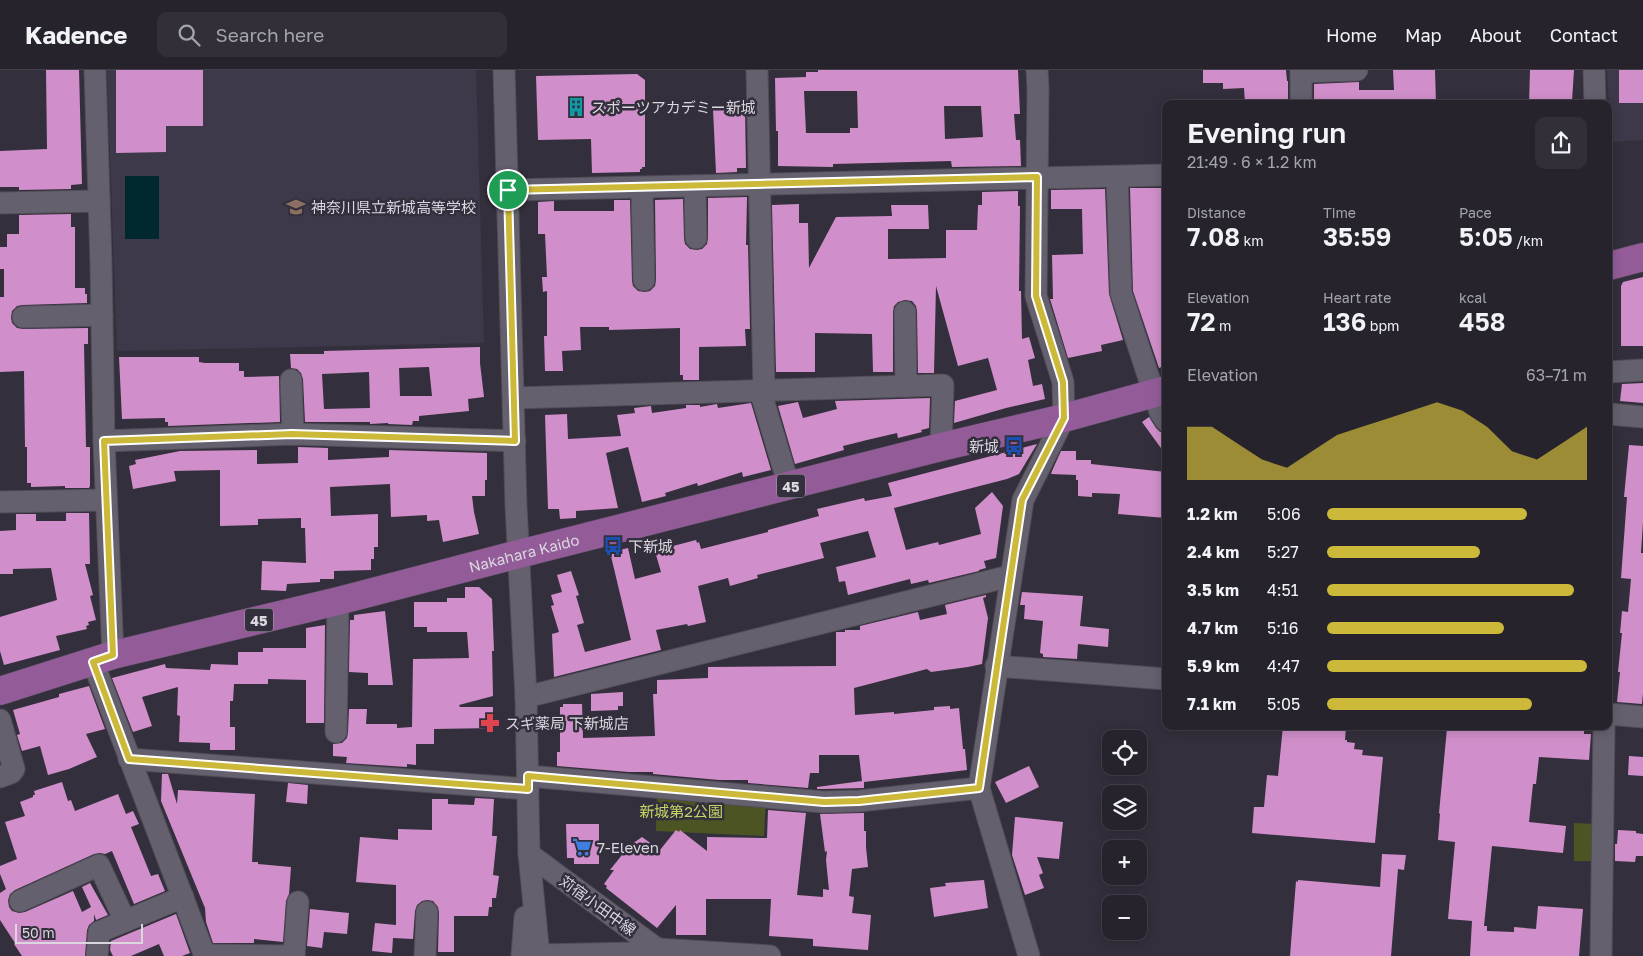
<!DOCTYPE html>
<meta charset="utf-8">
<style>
:root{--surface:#27232d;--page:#332f39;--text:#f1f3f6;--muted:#a4a4aa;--line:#434049;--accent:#ccb939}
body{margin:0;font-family:"Golos Text","Noto Sans JP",sans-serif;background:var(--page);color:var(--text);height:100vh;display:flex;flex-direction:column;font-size:19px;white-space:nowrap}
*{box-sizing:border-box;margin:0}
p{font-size:16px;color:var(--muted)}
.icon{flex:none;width:28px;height:28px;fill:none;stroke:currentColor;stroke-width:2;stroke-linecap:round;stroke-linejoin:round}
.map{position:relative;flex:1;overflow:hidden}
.side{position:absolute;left:1162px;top:30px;width:450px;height:630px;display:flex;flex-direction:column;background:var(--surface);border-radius:10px;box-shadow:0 2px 12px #0003,0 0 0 1px var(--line)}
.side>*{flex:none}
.tools{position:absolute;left:1102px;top:660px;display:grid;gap:10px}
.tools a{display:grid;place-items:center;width:45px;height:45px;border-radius:10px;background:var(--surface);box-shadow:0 2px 12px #0003,0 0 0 1px var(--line);font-size:25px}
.scale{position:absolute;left:15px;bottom:12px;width:128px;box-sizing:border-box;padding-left:5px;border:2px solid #dad7df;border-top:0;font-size:14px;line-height:18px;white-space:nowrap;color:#dad7df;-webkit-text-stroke:4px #342f3c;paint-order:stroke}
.pin{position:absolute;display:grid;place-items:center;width:42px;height:42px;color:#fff;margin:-21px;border:2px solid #fff;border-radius:50%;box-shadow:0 1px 5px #0007}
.round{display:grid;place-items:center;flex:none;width:52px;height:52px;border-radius:10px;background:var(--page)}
.summary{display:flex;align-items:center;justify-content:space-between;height:85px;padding:0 25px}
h1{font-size:28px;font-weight:600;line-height:38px}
.figures{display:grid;grid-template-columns:repeat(3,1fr);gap:8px;height:85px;padding:5px 25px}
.figures div{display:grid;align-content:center}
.figures b{font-size:25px;font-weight:600}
.figures small{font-size:14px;font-weight:400}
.figures p{font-size:14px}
.chart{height:140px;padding:10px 25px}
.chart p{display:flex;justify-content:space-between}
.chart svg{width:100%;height:90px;margin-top:5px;fill:var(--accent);opacity:.7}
ul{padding:0 25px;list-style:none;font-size:16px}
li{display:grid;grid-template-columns:80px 60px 1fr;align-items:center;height:38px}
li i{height:12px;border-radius:6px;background:var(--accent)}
header{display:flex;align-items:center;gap:30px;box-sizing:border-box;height:70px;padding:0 25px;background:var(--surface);border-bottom:1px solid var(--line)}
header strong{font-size:24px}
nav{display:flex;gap:28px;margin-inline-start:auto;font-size:18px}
.search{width:350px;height:45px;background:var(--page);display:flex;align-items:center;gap:12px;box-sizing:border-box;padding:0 18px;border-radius:10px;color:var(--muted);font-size:19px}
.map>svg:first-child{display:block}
</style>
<header>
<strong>Kadence</strong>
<div class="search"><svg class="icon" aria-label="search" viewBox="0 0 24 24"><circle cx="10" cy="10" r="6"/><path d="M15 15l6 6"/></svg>Search here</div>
<nav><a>Home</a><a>Map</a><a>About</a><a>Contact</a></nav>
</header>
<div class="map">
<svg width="1643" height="886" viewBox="0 0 1643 886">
<rect width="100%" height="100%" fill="#342f3c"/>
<g fill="#3e394a">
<polygon points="107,0 476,0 484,273 117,281"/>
<polygon points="1607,0 1643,0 1643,70 1611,72"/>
</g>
<g fill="#4d5423">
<polygon points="657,718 766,727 764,766 656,761"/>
<polygon points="1574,753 1595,754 1594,791 1574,791"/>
</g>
<rect fill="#01272f" x="125" y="106" width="34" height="63"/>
<g fill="#d08fca" fill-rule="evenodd">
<polygon points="46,0 79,0 82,114 71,115 71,119 19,120 19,117 0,117 0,81 47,79"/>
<polygon points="116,0 203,0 203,56 166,56 166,82 116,83"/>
<path d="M818,0H1018L1020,44H1014L1016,70H1020L1021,96L952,97L951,91L833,94V97L778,96V61H776L775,8L806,7V2H818ZM804,21H857L858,58H850V63H806ZM944,36H981L983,67L945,69Z"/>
<polygon points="1203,0 1286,0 1287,11 1288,11 1288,34 1245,34 1244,18 1223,19 1223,13 1203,13"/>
<polygon points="1393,0 1435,0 1436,34 1314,34 1314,14 1359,12 1359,20 1394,20"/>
<polygon points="1530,0 1574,0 1572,31 1565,31 1565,34 1529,34"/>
<rect x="1619" y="0" width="24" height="33"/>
<polygon points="637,4 645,10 645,97 642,97 642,99 640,99 640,102 592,103 591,69 538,70 536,6"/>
<polygon points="745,38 746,98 737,98 737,102 716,103 713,39"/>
<polygon points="1130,118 1166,118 1166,216 1163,216 1166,245 1166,295 1159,298 1133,221"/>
<polygon points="1105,119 1109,224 1123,270 1101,275 1102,281 1068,288 1050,229 1053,229 1052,185 1083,184 1082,139 1051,139 1051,120"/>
<polygon points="1018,121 1018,136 1020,136 1019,221 1021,221 1022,269 1029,267 1035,288 1028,290 1033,316 1042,314 1045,329 1006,338 954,353 955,331 997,320 988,288 958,296 936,216 934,303 918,303 917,241 916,236 912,231 905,230 898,232 894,236 893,242 893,302 873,302 872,264 815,263 815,302 776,302 772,135 799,134 799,153 808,153 809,198 836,147 892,146 891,135 928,135 929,159 888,159 888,189 946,188 946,160 977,160 978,135 982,135 982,122"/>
<polygon points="747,127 746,175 748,175 750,259 745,259 746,276 699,277 699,310 683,310 683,305 680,305 680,258 609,260 609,257 580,257 581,280 562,281 563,301 545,301 544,266 547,266 547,221 543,222 542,207 547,207 545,164 538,164 538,132 554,131 554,141 614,141 614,130 630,130 632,211 633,216 638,221 645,222 650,221 655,216 656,210 655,130 683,129 684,169 685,174 690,179 697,180 702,179 707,174 708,168 708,128"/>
<polygon points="71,144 71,157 75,157 75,218 85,218 85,224 87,224 87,233 22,235 17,236 12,241 11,248 12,253 17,258 23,259 88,258 88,274 84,274 86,377 90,377 90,416 89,418 65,418 65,416 31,417 31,413 27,413 27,377 25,377 24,301 0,302 0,227 4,227 4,199 0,199 0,177 7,177 7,164 19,164 19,145"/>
<polygon points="1643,207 1643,276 1621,276 1621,216 1623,212"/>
<path d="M480,277V293L484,327L468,329L469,341L419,346V351H413L412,355L388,354V353L370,354V352H305L303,309L301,303L297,299L291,298L290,284H324V281ZM429,297L432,326H400L399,298ZM369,302L370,338L324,339L322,304Z"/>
<polygon points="119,287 199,287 199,292 205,293 239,293 239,301 244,301 244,307 279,306 280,352 168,356 168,352 165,352 165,348 122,349"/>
<polygon points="1643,313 1643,333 1620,331 1622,314"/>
<polygon points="930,328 929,358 921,360 922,362 898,368 897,363 867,370 843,376 844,380 795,394 778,336 798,332 803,348 837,339 835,331"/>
<polygon points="751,333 771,400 743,407 742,402 698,416 697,413 665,423 666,426 642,432 628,377 606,383 618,438 576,441 576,448 560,449 559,439 548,439 545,345 567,344 568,369 621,366 617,345 635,343 634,338 651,336 652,343 686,338 686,335 700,335 700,337 717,334 718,338"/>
<polygon points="1149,347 1156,358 1160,362 1166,363 1166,385 1142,352"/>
<polygon points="1037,374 1019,404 1007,409 894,438 906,480 938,472 939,475 981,464 975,438 992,422 1003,436 996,488 984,491 986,498 979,500 979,501 929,513 928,510 911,514 910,509 848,525 845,511 839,512 836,497 876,487 868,461 820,473 824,488 757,505 758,508 730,516 728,508 698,516 706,552 688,556 687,554 656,560 661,580 554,607 552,564 559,562 551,536 554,535 551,525 562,522 557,505 571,501 579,525 576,526 584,553 577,555 585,582 631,570 610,482 628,478 635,509 661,502 654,478 673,474 673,476 696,470 697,473 699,472 701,479 768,462 768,460 819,446 817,439 864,428 865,431 892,426 888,413"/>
<polygon points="1629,375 1643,376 1643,452 1641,483 1643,483 1643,623 1642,634 1617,632 1620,602 1618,602 1622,563 1620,563 1622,541 1628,542 1631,509 1621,508 1627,427 1624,427"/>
<polygon points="298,377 328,378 328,390 389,387 389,380 487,383 487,410 485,410 485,426 472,426 474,442 479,464 443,472 439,450 427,451 427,445 391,447 390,414 330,417 331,446 378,444 378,477 374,477 374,489 371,489 371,500 334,501 334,509 320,509 320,512 287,514 286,521 261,520 262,491 306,493 305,458 301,458 301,448 258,449 258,455 220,456 220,400 174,401 176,411 133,419 129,396 136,394 135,390 180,381 257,380 257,394 298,393"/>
<polygon points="1061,381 1076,381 1076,390 1091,390 1091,394 1166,402 1166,448 1118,444 1120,424 1092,423 1092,427 1078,426 1078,410 1076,410 1076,405 1051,404 1052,401"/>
<polygon points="66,443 89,443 90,494 85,494 93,525 90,526 96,550 88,552 89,555 86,556 87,559 56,566 60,580 4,595 0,581 0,547 57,530 51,498 13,499 13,504 0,504 0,461 16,460 16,444 36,444 36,451 66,451"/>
<polygon points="465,517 479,517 492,529 494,581 492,581 493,626 459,635 460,637 493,637 493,658 434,659 434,674 416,674 416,695 407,694 407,697 346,693 347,687 333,686 333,674 342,673 347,668 348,662 349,639 367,639 366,654 397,654 397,658 412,657 413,589 469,588 467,562 427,562 427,557 414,557 414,532 447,532 447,528 465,528"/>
<polygon points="1022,522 1083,526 1080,556 1109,559 1108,577 1078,574 1077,589 1043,587 1043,584 1040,583 1043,551 1024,549 1025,535 1020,535"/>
<polygon points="986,525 986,527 983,528 988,548 982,594 968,597 931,602 927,599 854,618 855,645 894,642 894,644 934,640 934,637 950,636 950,639 959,638 963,679 965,679 967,700 864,712 864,718 823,719 817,719 817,717 862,711 859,685 819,685 819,703 810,703 808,718 748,713 748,710 719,710 653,704 653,702 629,702 557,696 557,682 560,682 560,637 563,637 563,634 582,634 583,668 655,666 653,624 657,624 657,610 708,608 708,597 836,596 836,562 845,562 845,560 860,560 860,556 918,542 920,550 947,544 945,535"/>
<polygon points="385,541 393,615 368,615 368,603 349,602 350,550 354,550 354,545"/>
<polygon points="325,555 324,653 306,653 306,610 268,609 268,614 234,614 233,631 230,631 230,657 235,657 235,680 210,680 210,673 179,672 180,646 177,645 178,617 142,627 152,656 133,662 112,608 165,594 166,598 210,600 211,594 238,595 238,582 263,582 263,578 306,578 306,558"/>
<polygon points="89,616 105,659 86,664 97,687 69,699 48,705 40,676 22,681 17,665 20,664 13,640 59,627 59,624"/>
<polygon points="623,622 623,636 618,636 618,640 591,641 591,624"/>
<polygon points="1283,656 1346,657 1345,670 1347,670 1347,672 1355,673 1354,679 1363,680 1362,685 1383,687 1375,773 1252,763 1254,737 1264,737 1267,705 1278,706"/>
<polygon points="1450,656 1575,656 1575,660 1584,660 1584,664 1591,664 1589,690 1539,687 1536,714 1533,714 1529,752 1566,756 1563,783 1492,776 1484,856 1487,856 1487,861 1514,862 1514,857 1536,859 1538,836 1583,839 1579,886 1470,886 1472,851 1448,849 1455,772 1438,770 1440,744 1439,743 1447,658 1450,658"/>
<polygon points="1629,686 1643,687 1643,706 1628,705"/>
<polygon points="1029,696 1039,717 1006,733 995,712"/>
<polygon points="162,704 168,704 177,734 178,720 255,724 252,792 258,792 258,794 291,797 289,824 286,831 283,872 254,869 254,873 213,873 206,852 205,838 161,731"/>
<polygon points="62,712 68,731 71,730 75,741 118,724 126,744 133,741 139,754 131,757 151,806 158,804 165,821 134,834 112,781 105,784 100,783 94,784 15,820 10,824 8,830 9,837 12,841 19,843 25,842 73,821 82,842 91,837 82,817 90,813 108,845 96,850 94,844 94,851 89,855 87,860 85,886 22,886 14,874 15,873 0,850 0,823 6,819 0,804 0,796 17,789 5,752 25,746 20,732 33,727 33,725 35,725 34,721"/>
<polygon points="288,713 308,715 307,734 286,732"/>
<polygon points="475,728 494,729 492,766 497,766 493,805 499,806 496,828 492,828 492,837 489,837 488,846 454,846 454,882 438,882 439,843 438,837 433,831 427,830 422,831 417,835 415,841 413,869 393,868 392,883 372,881 375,853 396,855 396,815 356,812 360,767 398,770 398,759 432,760 432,729 448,729 448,734 474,735"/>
<polygon points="768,740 806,743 797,825 823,827 823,819 829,820 826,790 827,781 825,782 820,744 864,743 864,761 866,761 866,777 868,797 852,799 849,826 854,827 852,843 871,845 868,880 813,876 813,869 769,866 771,829 706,829 706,865 676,865 676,835 657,858 606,818 607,816 604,814 614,800 610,800 629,776 642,767 660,780 676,760 679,762 680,760 707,781 707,767 767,768"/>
<polygon points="1015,747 1063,752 1059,789 1037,787 1043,803 1039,805 1044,818 1025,825 1012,785"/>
<polygon points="566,754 599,754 599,794 574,794 574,788 567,788"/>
<polygon points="1618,760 1636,761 1636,763 1643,764 1643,786 1636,786 1635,792 1615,791 1615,774 1617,774"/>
<polygon points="1382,784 1406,785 1404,800 1398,799 1391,886 1290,886 1296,811 1298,812 1298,810 1380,817"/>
<polygon points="984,810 988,838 934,847 930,818 946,816 945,813"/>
<polygon points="310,839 349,843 347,864 324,862 322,878 307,876"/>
<polygon points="176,844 190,883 182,886 164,886 159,874 131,886 113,886 110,880 111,871"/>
</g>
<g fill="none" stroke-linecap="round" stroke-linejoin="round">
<g stroke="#514d57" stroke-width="23">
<g id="minor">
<polyline points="95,0 101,193 104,371 113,585"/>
<polyline points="504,0 516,436 526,627 529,784 539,886"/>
<polyline points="757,0 764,320"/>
<polyline points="1301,0 1301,34"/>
<polyline points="1594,0 1595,34"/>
<polyline points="1301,2 1357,0"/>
<polyline points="1117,107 1121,223 1160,342 1166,351"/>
<polyline points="695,116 696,168"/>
<polyline points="642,118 644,210"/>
<polyline points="508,120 1166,105"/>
<polyline points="0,133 99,131"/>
<polyline points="905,242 906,316"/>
<polyline points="23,247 102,245"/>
<polyline points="1609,302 1643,300"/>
<polyline points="291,310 293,364"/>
<polyline points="760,320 789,416"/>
<polyline points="514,328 943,315 941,377"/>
<polyline points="1609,344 1643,347"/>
<polyline points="104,371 293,364 515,371"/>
<polyline points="0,432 106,430"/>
<polyline points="93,592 205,886"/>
<polyline points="996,596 1166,609"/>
<polyline points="526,627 1010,506"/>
<polyline points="1609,644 1643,647"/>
<polyline points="0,650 14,699 11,703 0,707"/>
<polyline points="336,662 338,531"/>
<polyline points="129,689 528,719"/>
<polyline points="528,706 823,732 859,731 979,718"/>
<polyline points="529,784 664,884"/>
<polyline points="20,831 99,795 125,851"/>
<polyline points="205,885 294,886"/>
<polyline points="539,885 633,883 658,879 770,886"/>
<polyline points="97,886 99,862 183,827"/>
<polyline points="294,886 298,832"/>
<polyline points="425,886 427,842"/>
<polyline points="522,886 525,847"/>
<polyline points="1029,886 979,718 1023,430 1064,348 1063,312 1036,226 1038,19 1037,0"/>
<polyline points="1601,886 1604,656"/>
</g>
</g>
<g stroke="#514d57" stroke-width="29">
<g id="major">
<polyline points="1609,196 1643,187"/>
<path id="s1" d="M0,621L113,585L338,531L519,484L941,377L1064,348L1166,320"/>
</g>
</g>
<use href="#minor" stroke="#65606e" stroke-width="21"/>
<use href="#major" stroke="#935c99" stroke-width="28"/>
</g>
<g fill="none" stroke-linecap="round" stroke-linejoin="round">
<g stroke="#fff" stroke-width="10">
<polygon id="route" points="1037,107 1036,226 1063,312 1064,348 1022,430 979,718 859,731 824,732 528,706 528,719 129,689 93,592 113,585 104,371 292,364 515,371 508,120"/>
</g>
<use href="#route" stroke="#ccb939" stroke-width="6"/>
</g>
<defs>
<g id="building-bare" transform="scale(1.5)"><path d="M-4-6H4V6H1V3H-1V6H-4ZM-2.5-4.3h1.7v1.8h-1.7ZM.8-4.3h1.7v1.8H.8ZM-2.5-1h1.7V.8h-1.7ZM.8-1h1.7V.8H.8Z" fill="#0f9aa8" stroke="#342f3c" stroke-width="2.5" paint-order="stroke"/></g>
<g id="school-bare" transform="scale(1.5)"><path d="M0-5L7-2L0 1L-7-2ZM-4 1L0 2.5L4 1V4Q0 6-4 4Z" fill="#8d6e63" stroke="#342f3c" stroke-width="2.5" paint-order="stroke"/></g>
<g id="bus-bare" transform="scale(1.5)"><path d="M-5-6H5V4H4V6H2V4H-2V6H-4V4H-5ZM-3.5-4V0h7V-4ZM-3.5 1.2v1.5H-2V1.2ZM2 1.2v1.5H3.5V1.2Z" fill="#1a4fb4" stroke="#342f3c" stroke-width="2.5" paint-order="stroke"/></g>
<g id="pharmacy-bare" transform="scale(1.5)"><path d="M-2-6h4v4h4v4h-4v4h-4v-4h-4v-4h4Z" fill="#e0444e" stroke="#342f3c" stroke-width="2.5" paint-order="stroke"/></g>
<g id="supermarket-bare" transform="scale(1.5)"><path d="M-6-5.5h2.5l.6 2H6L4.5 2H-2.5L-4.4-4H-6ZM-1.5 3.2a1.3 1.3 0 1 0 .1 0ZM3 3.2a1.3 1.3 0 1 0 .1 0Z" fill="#3f7fe0" stroke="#342f3c" stroke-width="2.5" paint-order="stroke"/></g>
</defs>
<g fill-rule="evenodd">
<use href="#building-bare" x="576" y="37"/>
<use href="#school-bare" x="296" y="137"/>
<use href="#bus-bare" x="1014" y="376"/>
<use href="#bus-bare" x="613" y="476"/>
<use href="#pharmacy-bare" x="490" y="653"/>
<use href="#supermarket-bare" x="582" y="777"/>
</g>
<g text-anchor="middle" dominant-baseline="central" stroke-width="5" stroke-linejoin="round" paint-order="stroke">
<g fill="#342f3c" stroke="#a8a5ae" stroke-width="1">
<rect x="777" y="404.5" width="28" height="23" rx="4"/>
<rect x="245" y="538.5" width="28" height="23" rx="4"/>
</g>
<g font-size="14" font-weight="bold" fill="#dad7df">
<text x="791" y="416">45</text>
<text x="259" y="550">45</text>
</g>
<g font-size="15" fill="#dad7df" stroke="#342f3c" text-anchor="start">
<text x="591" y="37">スポーツアカデミー新城</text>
<text x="311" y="137">神奈川県立新城高等学校</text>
<text x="999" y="376" text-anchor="end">新城</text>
<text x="628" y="476">下新城</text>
<text x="505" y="653">スギ薬局 下新城店</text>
<text x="597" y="777">7-Eleven</text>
</g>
<g font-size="15" fill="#dad7df" stroke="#342f3c">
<text stroke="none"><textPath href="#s1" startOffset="542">Nakahara Kaido</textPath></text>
<text transform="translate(598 835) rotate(36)">苅宿小田中線</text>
</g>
<g font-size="15" fill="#c5d665" stroke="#342f3c">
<text x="681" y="741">新城第2公園</text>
</g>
</g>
</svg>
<div class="tools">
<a><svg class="icon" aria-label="locate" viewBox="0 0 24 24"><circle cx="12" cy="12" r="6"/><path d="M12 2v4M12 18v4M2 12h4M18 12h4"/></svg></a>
<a><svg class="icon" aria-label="layers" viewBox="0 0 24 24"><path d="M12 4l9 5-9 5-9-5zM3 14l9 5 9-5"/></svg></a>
<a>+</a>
<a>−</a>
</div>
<div class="scale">50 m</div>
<div class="pin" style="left:508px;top:120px;background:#1e9e55"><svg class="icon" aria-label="arrive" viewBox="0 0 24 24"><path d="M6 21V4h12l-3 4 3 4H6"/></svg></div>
<section class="side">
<div class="summary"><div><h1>Evening run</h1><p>21:49 · 6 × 1.2 km</p></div><a class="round"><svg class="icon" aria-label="share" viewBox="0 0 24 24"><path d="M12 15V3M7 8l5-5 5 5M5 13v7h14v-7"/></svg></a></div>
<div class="figures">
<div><p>Distance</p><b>7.08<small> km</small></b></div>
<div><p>Time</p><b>35:59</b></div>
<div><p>Pace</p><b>5:05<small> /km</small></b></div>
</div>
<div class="figures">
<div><p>Elevation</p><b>72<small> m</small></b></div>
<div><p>Heart rate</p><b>136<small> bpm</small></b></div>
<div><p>kcal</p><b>458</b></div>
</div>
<div class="chart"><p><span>Elevation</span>63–71 m</p>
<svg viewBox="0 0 160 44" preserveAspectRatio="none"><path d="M0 44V18L10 18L20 26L30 34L40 38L50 30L60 22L70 18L80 14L90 10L100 6L110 10L120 18L130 30L140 34L150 26L160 18V44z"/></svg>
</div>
<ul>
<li><b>1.2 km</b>5:06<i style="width:77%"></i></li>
<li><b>2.4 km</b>5:27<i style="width:59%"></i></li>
<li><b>3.5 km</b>4:51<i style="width:95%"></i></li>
<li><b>4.7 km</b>5:16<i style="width:68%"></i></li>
<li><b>5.9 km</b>4:47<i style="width:100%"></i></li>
<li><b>7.1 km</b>5:05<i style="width:79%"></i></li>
</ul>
</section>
</div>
